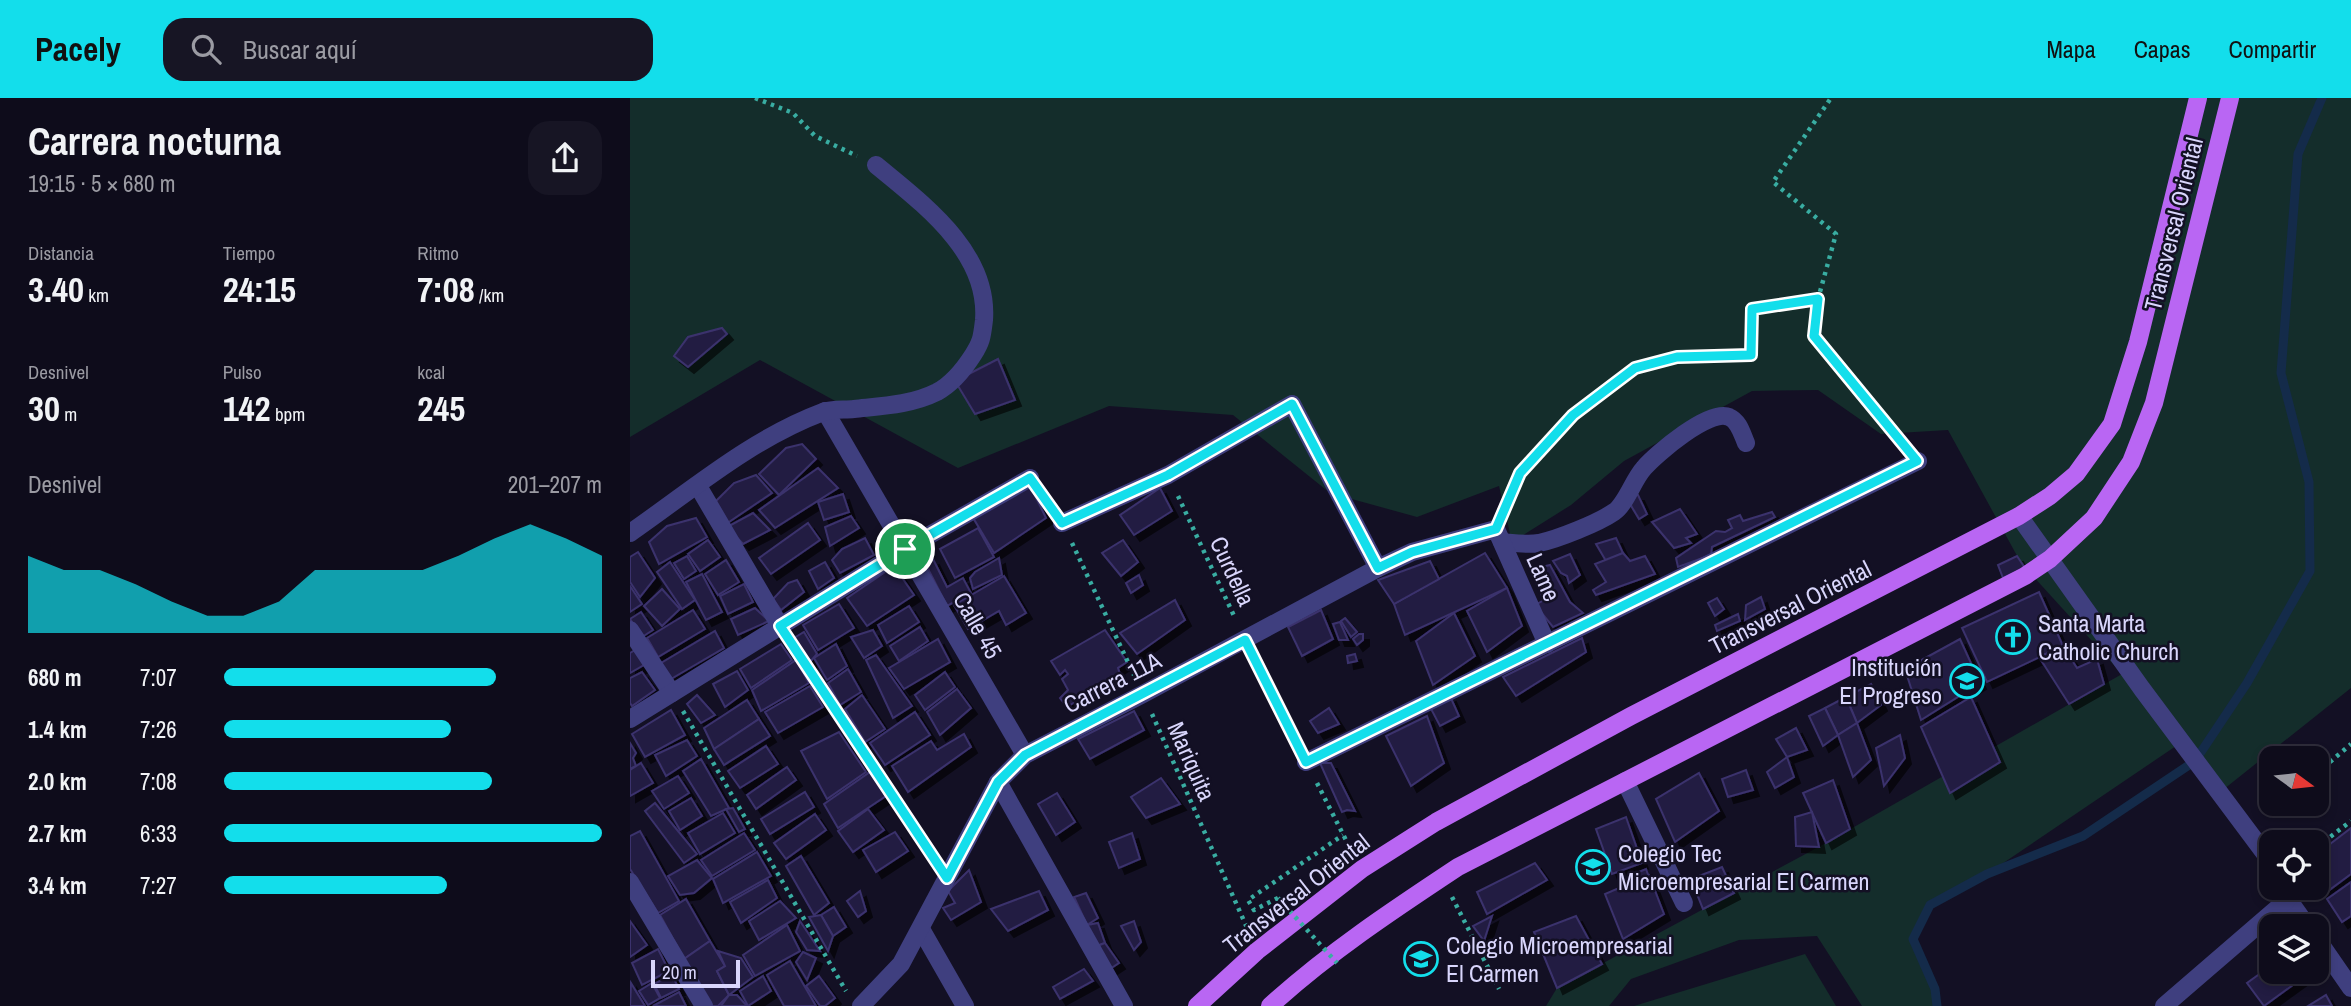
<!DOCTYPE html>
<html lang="es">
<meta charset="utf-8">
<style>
:root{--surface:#0e0c1b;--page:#171524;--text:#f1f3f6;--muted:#9b9ba3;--line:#2e2c3a;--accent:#13deeb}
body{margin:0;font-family:"Archivo Narrow",sans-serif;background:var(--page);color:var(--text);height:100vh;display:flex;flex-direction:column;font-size:26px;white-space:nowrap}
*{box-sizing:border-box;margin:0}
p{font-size:23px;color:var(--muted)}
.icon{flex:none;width:38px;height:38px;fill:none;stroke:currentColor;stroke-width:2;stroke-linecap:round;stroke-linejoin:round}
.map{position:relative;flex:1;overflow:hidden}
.drawer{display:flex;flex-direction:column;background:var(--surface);width:630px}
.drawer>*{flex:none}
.needle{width:46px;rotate:105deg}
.tools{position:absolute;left:1629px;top:648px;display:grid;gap:14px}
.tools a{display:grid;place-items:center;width:70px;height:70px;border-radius:14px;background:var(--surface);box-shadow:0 4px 10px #0003,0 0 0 2px var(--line);font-size:35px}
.scale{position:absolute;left:21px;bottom:18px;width:89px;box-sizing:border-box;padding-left:7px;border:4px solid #d9d6fc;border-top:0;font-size:19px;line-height:24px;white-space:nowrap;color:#d9d6fc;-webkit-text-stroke:5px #131024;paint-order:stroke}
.pin{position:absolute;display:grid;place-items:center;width:60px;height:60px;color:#fff;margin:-30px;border:4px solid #fff;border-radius:50%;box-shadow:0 2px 7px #0007}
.round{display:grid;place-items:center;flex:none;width:74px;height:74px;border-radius:21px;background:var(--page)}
.summary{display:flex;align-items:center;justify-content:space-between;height:119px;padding:0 28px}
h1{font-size:38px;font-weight:800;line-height:52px}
.metrics{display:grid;grid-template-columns:repeat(3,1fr);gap:10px;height:119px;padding:7px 28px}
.metrics div{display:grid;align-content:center}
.metrics b{font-size:35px;font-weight:800}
.metrics small{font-size:19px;font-weight:400}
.metrics p{font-size:19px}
.chart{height:196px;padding:14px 28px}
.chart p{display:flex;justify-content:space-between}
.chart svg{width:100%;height:126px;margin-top:7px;fill:var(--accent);opacity:.7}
ul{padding:0 28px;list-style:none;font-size:23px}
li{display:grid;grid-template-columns:112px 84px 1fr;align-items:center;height:52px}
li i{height:18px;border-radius:9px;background:var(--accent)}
header{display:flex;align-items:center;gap:42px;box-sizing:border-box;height:98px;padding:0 35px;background:var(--accent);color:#111}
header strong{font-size:33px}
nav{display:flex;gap:38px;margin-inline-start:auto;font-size:24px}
.search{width:490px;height:63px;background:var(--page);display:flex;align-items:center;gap:18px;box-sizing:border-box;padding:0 24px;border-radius:21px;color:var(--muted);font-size:26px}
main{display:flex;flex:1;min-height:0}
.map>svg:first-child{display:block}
</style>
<header>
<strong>Pacely</strong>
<div class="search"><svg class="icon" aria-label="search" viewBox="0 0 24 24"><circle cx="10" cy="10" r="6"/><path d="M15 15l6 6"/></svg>Buscar aquí</div>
<nav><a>Mapa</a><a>Capas</a><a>Compartir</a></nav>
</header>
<main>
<section class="drawer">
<div class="summary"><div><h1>Carrera nocturna</h1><p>19:15 · 5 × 680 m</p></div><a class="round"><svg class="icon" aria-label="share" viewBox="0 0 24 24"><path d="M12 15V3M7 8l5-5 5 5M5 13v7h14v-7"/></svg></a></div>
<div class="metrics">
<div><p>Distancia</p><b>3.40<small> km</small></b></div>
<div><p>Tiempo</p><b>24:15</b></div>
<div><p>Ritmo</p><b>7:08<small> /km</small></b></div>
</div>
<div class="metrics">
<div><p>Desnivel</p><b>30<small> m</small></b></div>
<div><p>Pulso</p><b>142<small> bpm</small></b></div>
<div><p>kcal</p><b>245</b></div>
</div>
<div class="chart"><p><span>Desnivel</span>201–207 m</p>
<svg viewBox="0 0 160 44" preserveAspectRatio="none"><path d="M0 44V17L10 22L20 22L30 27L40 33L50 38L60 38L70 33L80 22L90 22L100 22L110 22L120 17L130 11L140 6L150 11L160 17V44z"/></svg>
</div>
<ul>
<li><b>680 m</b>7:07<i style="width:72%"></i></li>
<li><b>1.4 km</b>7:26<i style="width:60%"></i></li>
<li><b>2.0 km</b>7:08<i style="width:71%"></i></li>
<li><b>2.7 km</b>6:33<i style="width:100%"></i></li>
<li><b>3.4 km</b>7:27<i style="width:59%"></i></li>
</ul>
</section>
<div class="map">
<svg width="1721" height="908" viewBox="0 0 1721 908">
<defs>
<filter id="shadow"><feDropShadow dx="6" dy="6" stdDeviation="0" flood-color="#0009"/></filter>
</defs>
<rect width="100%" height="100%" fill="#131024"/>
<g fill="#142d2b">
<polygon points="0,0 1721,0 1721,590 1584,699 1546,648 1357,776 1300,807 1283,841 1305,891 1307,908 1232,908 1187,838 1109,842 1001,881 979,908 916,908 927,890 1196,745 1492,576 1391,465 1318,332 1251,336 1188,292 1122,293 994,363 941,407 882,444 869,388 787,419 700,395 603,317 479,308 328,370 130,262 0,339"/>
<polygon points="1175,856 1206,908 1004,908"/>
</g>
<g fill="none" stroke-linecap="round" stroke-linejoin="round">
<polyline stroke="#142b4a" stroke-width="9" points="1307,908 1305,891 1283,841 1300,807 1357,776 1453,738 1565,663 1617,585 1680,473 1679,384 1651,275 1668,56 1692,0"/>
</g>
<g fill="#241e43" stroke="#3b326d" stroke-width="2" filter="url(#shadow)">
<polygon points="92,230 97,236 58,269 44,258 58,239"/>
<polygon points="368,261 385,302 345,316 325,283"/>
<polygon points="172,346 186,361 149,397 129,376 156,350"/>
<polygon points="188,370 208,390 145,430 129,412"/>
<polygon points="126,377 142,395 96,426 84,405 104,385"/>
<polygon points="399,385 416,420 364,455 342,418"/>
<polygon points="530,390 542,413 504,437 490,417"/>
<polygon points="213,396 219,414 194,422 188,404"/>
<polygon points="1002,397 1008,397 1017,416 1009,421 1000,406"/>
<polygon points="1050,411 1067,436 1056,440 1061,445 1044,450 1022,424"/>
<polygon points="1142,414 1145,419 1082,449 1081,457 1048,469 1046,460 1086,433 1095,434 1102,430 1098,422 1110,417 1113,423"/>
<polygon points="123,415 140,432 113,446 97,429"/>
<polygon points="221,418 229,430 200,448 195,429"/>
<polygon points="66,420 77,439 29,466 19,444 37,428"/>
<polygon points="178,425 190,442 141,476 129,460"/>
<polygon points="348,430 364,459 325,480 310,451"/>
<polygon points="235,440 244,457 210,475 202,462 212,451"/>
<polygon points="986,440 993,455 976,463 966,446"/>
<polygon points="78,442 90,459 70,473 58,456"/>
<polygon points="493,442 508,464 491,478 472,455"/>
<polygon points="8,454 25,480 10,499 0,484 0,459"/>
<polygon points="855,455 877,490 775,537 764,506"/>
<polygon points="993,455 1000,463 1015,458 1025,476 966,497 963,492 976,484 965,466"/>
<polygon points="940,456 950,477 939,485 937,478 931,475 923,463"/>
<polygon points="57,458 66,473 54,481 44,465"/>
<polygon points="1387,458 1395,470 1373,480 1368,467"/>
<polygon points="369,460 372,477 343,491 340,480 345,474"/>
<polygon points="303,461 317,489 333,480 341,495 317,508 295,465"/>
<polygon points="96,462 109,484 88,497 75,476"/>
<polygon points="800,463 809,481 764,506 748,482"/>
<polygon points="40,464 65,502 52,511 27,474"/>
<polygon points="195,464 204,480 188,491 179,473"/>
<polygon points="920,467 940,504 953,515 923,529 905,507 914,502 900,472"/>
<polygon points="264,468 284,497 237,528 217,500"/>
<polygon points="72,476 92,514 76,522 56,484"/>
<polygon points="509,477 513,487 501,495 496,485"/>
<polygon points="374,478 396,515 376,527 369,513 338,531 324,507"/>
<polygon points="167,482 174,494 151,512 143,501 158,485"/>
<polygon points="114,486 123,504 98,516 90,498"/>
<polygon points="0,488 12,506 0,514"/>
<polygon points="877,490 892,528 857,554 837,513"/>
<polygon points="32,491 50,511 32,528 14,508"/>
<polygon points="1409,494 1433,548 1357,584 1332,530"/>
<polygon points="1131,499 1135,511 1115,522 1116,507"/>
<polygon points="1087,500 1094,511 1085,518 1078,505"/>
<polygon points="545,502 555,522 507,556 490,535"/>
<polygon points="209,506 224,530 188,552 173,527"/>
<polygon points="279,508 289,524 257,545 248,527"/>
<polygon points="125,510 139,523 108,537 101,521"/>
<polygon points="63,512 75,531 28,559 17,540"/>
<polygon points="691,512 703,541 672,558 658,529"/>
<polygon points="11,514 23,532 12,539 0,521"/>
<polygon points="824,515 845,558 803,587 786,543"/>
<polygon points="1108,516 1110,523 1087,533 1085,527"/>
<polygon points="715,520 727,534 721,539 711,523"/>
<polygon points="710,524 718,542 709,542 703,526"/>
<polygon points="290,529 298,543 269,563 260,548"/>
<polygon points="243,532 252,548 234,560 221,539"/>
<polygon points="475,532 497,564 488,570 490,576 437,609 430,600 438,592 432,581 438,576 435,572 430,577 421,563"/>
<polygon points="85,533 94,550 41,581 31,565"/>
<polygon points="174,534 187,556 179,565 164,540"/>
<polygon points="729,536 733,536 733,542 727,547 723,541"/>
<polygon points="952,540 956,554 886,598 873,579"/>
<polygon points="308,541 320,564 274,591 259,570"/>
<polygon points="1330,541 1350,585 1291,622 1275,571"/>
<polygon points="151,546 162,562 121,590 110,571"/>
<polygon points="206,546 217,568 197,582 184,560"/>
<polygon points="1433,548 1447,570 1467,561 1474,586 1439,606 1409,559"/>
<polygon points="5,552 14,567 0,575 0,555"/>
<polygon points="725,556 727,563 718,565 717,558"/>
<polygon points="246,557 282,608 263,620 236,562"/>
<polygon points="166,562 179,585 131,613 122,592"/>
<polygon points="218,571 231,594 210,607 198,585"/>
<polygon points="107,573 118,592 95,609 83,586"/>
<polygon points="12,574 25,592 2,608 0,605 0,580"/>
<polygon points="315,574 325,589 295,612 285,597"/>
<polygon points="1241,586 1251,607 1227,625 1216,599"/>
<polygon points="180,588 193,609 148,635 135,614"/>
<polygon points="327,591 341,610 310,637 297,614"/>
<polygon points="67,597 85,617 71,625 57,606"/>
<polygon points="232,597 255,631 235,644 215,611"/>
<polygon points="820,598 829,618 810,628 800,609"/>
<polygon points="1216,599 1227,625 1208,637 1195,610"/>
<polygon points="1341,599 1370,664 1320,695 1291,629"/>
<polygon points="117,602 129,621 84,651 74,630"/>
<polygon points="699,610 709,626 688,635 680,623"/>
<polygon points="1195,610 1208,637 1193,648 1179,618"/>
<polygon points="41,612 55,637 15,659 2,636"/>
<polygon points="504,613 514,632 460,661 448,641"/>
<polygon points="285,614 300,637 255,667 240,645"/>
<polygon points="797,618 814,665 781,688 756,638"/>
<polygon points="129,621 140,638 94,667 84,651"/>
<polygon points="1227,625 1241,662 1223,679 1208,637"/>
<polygon points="1166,630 1177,652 1157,659 1146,641"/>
<polygon points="209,634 236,674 197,701 171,653"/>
<polygon points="334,636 341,649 278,694 262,668 301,643 307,652"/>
<polygon points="1270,637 1275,660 1254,688 1246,650"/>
<polygon points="57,642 67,658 36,678 25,657"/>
<polygon points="0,645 6,655 3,660 6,668 0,671"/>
<polygon points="136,648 148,666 110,690 98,673"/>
<polygon points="1157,659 1164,679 1145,690 1137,674"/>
<polygon points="71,661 99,710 81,718 53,673"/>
<polygon points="11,665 23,685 0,698 0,672"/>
<polygon points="690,665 701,665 725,713 717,712 712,714"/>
<polygon points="157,669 166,682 126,711 117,697"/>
<polygon points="1116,672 1123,692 1098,699 1092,681"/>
<polygon points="240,674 256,698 208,730 194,706"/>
<polygon points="1069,675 1089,713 1045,744 1026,701"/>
<polygon points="48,678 59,695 34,711 22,693"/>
<polygon points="531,680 550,706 516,720 501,699"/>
<polygon points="1203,682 1220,731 1196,745 1173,695"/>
<polygon points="175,694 184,709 140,736 131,721"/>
<polygon points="427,695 445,724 426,737 408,706"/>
<polygon points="61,700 72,718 50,732 39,713"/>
<polygon points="25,705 67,756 54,765 15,713"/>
<polygon points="103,710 115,731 109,734 96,711"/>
<polygon points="238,711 254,732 223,754 208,733"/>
<polygon points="1182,714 1189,749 1166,748 1165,719"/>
<polygon points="93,715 105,735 70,756 58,735"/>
<polygon points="185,716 196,732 156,761 144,745"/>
<polygon points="996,719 1012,765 982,776 966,731"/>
<polygon points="1721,730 1721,776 1694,796 1687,787 1687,756"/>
<polygon points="10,733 49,803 28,815 0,771 0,738"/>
<polygon points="265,734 278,753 246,774 233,752"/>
<polygon points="114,735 125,752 82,778 71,762"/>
<polygon points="502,735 510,761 489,770 479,744"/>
<polygon points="127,754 141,778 93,805 83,781"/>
<polygon points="171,758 199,805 184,817 156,768"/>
<polygon points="67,762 82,780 64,795 50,797 38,778"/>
<polygon points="905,765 917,782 857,816 847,794"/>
<polygon points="1092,769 1104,795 1073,811 1061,781"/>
<polygon points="1016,771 1020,782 1011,790 999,778"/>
<polygon points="339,772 351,804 321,822 313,810 325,805 318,793"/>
<polygon points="1019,777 1034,816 993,841 975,796"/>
<polygon points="138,782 147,800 111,825 100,804"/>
<polygon points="1721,784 1721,818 1712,824 1697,801"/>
<polygon points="230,793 236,813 228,819 217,803"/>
<polygon points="409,793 418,812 378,833 361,811"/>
<polygon points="456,795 468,820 457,827 444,799"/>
<polygon points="56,801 80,843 54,861 30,817"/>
<polygon points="150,803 166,820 129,842 119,823"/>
<polygon points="204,809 216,829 203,838 191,817"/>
<polygon points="191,817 203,838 198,853 179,819"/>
<polygon points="862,818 854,843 843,828"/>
<polygon points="946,818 972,866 927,890 904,834"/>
<polygon points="0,823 17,847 0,859"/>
<polygon points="170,823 190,853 177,852 166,834"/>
<polygon points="504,823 511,844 504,852 491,828"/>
<polygon points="468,825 475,845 464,849 457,827"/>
<polygon points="157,827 170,853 125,878 113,857"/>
<polygon points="80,843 95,868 87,873 99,897 88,908 82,908 54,861"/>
<polygon points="475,845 489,865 480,871 464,849"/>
<polygon points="28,851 39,873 12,887 2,865"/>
<polygon points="88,853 111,860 123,879 99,897 87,873 95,868"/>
<polygon points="173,854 186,860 177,882 166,864"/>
<polygon points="160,863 186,908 154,908 137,877"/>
<polygon points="1642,867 1642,873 1670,873 1674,879 1634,908 1617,885"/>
<polygon points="454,871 463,883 430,901 423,889"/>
<polygon points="42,877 49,891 31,900 24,886"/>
<polygon points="133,878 141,893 118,908 110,893"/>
<polygon points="189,878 205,900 195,908 190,908 176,888"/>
<polygon points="1,885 15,908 0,908"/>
<polygon points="22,885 30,900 18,907 9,893"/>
<polygon points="49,894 56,908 23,908"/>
<polygon points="99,897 107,897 117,908 91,908"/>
<polygon points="1696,897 1702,908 1678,908"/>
</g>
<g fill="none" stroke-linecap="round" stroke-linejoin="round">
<g stroke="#39ada2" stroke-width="4.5" stroke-dasharray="3.5 5" stroke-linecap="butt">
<polyline points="125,0 163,15 185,38 227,58"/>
<polyline points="1188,201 1184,238 1274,347"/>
<polyline points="548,398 605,520"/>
<polyline points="874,411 890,375 943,317 1005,270 1047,259 1121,257 1122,211 1188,201 1206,136 1143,84 1201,0"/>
<polyline points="442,445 504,577"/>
<polyline points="163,547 303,759"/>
<polyline points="626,563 665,643"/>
<polyline points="53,613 216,893"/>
<polyline points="522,616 618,832"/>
<polyline points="1687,675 1721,646"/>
<polyline points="687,685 721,752"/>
<polyline points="1687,749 1721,723"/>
<polyline points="822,799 869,891"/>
<polyline points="648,800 624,812 618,802 713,737"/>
</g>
<g stroke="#3f3f7f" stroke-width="18">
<polyline points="195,313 395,657"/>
<polyline points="68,388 150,528"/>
<polyline points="1389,418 1512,591 1642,765"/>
<polyline points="432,425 538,377 662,306 748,470"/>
<path d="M0,435C62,392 121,341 193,314C202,311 214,312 224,311C252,308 281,307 307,294C322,286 334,271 343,257C352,243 352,238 354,222C359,154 293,106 246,67"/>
<path d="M872,444C884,445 897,447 909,445C928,441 968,425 984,414C996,406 1003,382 1014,370C1026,356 1080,310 1099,319C1109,323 1112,336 1116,345"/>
<polyline points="0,532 42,595"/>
<polyline points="0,621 275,451 400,380"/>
<polyline points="676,664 1288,363"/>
<polyline points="995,683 1054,805"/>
<polyline points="368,684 494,908"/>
<polyline points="0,784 74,908"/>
<polyline points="1654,789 1658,801 1677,828"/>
<polyline points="291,831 335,908"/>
<polyline points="1687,841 1721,890"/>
<polyline points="231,908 271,866 368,684 395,657 513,596 748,470 782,454 866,431 917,546"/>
<polyline points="1534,908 1658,801"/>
</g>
<g stroke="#b966f3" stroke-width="18">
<polyline points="567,908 627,853 732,771 806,724 1001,618 1389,418 1420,398 1446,376 1482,326 1508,244 1568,0"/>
<path d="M640,908C698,855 763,812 828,769L1395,478L1420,461L1464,420L1501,364L1524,305L1600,0"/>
</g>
<polyline stroke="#39ada2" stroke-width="4.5" stroke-dasharray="3.5 5" stroke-linecap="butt" points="648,800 707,865"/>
</g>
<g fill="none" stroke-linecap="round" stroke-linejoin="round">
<g stroke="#fff" stroke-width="14">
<polygon id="route" points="1188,201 1184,238 1287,363 676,664 615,542 395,657 368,684 317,780 150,528 275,451 400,380 432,425 538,377 662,306 748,470 782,454 866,431 890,375 943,317 1005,270 1047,259 1121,257 1122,211"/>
</g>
<use href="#route" stroke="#13deeb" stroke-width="9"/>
</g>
<defs>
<g id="church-ring" transform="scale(1.75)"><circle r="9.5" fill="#131024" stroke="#13deeb" stroke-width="1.5"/><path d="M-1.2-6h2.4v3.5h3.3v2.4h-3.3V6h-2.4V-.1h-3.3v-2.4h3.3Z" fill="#13deeb"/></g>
<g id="school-ring" transform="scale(1.75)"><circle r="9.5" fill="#131024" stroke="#13deeb" stroke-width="1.5"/><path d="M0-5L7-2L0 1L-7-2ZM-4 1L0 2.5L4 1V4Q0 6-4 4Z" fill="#13deeb"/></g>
</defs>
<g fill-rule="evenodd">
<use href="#church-ring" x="1383" y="539"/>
<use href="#school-ring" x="1337" y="583"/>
<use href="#school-ring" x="963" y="769"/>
<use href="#school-ring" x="791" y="861"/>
</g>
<g text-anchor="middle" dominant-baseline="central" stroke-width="5" stroke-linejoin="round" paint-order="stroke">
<g font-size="24" fill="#d9d6fc" stroke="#131024">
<text transform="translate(1543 126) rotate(-76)">Transversal Oriental</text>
<text transform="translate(603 473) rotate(65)">Curdella</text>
<text transform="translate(914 479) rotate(66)">Lame</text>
<text transform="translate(1160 509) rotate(-27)">Transversal Oriental</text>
<text transform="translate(348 527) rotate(60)">Calle 45</text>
<text transform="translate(482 584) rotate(-27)">Carrera 11A</text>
<text transform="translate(562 663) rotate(66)">Mariquita</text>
<text transform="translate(666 795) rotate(-38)">Transversal Oriental</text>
</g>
<g font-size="24" fill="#d9d6fc" stroke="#131024" text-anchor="start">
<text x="1408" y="525">Santa Marta<tspan x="1408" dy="28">Catholic Church</tspan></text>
<text x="1312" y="569" text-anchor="end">Institución<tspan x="1312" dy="28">El Progreso</tspan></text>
<text x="988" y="755">Colegio Tec<tspan x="988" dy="28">Microempresarial El Carmen</tspan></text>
<text x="816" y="847">Colegio Microempresarial<tspan x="816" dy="28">El Carmen</tspan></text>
</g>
</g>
</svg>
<div class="tools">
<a><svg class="needle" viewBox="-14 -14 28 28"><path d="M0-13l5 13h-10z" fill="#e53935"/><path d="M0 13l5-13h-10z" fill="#9b9ba3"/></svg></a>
<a><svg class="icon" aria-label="locate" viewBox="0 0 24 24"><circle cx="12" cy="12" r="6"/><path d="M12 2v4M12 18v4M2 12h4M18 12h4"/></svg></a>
<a><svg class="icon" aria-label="layers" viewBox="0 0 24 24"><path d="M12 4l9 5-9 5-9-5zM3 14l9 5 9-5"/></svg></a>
</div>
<div class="scale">20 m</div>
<div class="pin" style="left:275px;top:451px;background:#1e9e55"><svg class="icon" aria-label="arrive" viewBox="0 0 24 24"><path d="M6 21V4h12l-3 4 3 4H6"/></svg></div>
</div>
</main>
